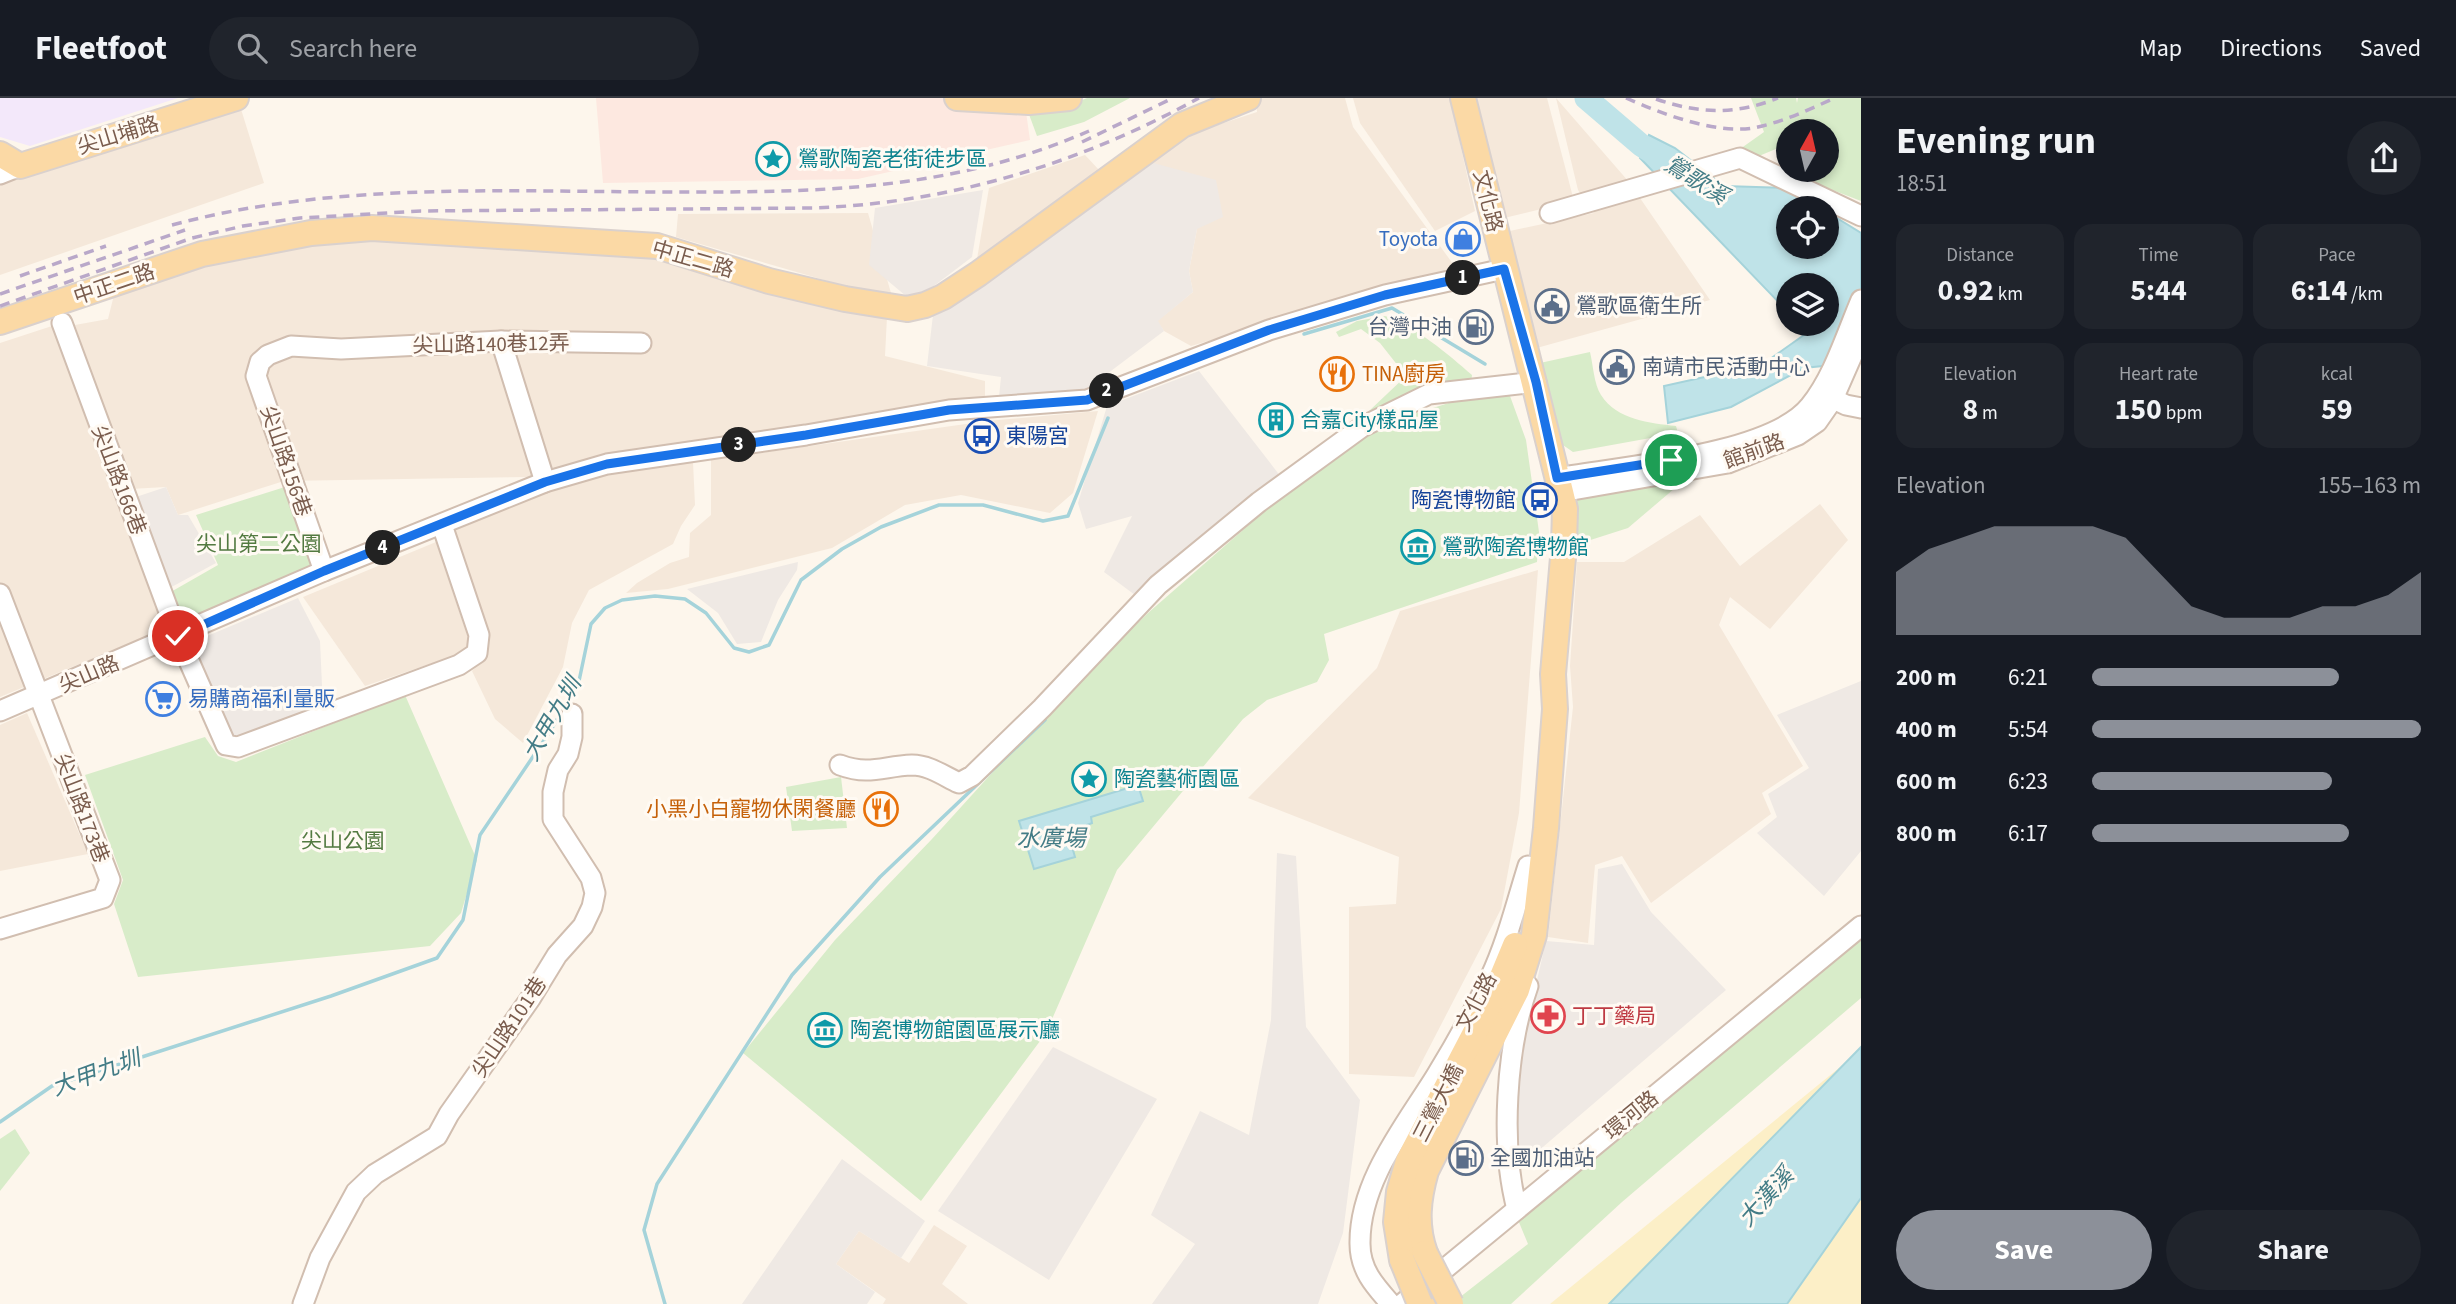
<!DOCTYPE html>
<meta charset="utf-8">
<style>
:root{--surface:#171b24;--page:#20242c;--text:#f1f3f6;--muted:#9ea1a6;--line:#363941;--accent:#8c9099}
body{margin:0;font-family:"Source Sans 3","Noto Sans TC",sans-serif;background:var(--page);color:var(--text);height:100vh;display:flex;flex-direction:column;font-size:26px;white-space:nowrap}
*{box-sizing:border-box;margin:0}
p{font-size:23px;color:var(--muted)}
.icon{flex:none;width:38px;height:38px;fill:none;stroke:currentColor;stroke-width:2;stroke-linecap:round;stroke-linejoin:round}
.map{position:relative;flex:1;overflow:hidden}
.sheet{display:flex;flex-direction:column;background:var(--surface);width:595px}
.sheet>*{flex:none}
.needle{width:46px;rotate:8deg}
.buttons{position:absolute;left:1776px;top:21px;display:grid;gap:14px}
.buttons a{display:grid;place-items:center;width:63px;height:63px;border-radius:50%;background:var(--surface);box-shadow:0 4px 10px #0003;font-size:35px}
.pin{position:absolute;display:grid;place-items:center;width:60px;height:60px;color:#fff;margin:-30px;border:4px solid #fff;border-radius:50%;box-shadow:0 2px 7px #0007}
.km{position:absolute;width:35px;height:35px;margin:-18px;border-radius:50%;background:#222;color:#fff;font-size:19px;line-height:35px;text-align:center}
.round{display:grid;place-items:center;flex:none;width:74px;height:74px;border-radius:37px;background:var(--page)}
.summary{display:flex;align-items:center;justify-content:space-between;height:119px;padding:0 35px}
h1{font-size:38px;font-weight:700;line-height:52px}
.stats{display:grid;grid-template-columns:repeat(3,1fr);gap:10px;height:119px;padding:7px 35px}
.stats div{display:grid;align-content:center;border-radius:18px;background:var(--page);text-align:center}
.stats b{font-size:30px;font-weight:700}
.stats small{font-size:19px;font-weight:400}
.stats p{font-size:19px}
.chart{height:196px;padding:14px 35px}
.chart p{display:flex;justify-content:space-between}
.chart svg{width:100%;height:126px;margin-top:7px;fill:var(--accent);opacity:.7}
.action{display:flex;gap:14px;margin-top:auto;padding:14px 35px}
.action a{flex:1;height:80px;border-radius:42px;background:var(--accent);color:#fff;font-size:28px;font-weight:700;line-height:80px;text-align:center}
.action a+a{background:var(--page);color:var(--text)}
ul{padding:0 35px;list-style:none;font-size:23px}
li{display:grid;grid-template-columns:112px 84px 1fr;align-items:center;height:52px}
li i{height:18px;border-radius:9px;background:var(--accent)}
header{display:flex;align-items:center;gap:42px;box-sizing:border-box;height:98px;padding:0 35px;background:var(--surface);border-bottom:2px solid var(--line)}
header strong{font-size:33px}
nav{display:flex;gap:38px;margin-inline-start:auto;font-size:24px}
.search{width:490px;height:63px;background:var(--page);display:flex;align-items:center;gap:18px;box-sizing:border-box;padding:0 24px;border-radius:38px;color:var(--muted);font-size:26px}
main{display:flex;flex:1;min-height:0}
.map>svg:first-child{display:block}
</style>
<header>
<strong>Fleetfoot</strong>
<div class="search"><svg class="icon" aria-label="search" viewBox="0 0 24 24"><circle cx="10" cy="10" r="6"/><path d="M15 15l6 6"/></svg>Search here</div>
<nav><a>Map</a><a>Directions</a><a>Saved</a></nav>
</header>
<main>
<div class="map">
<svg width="1861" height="1206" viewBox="0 0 1861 1206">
<rect width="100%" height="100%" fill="#fdf6ec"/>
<g fill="#f5e8da">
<polygon points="1256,0 1345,0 1353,29 1456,170 1191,248 1164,233 1157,223 1193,194 1189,173 1197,131 1146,63 1190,36 1257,14"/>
<polygon points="1353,0 1450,0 1475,113 1435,133 1360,25"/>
<polygon points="1474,0 1547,0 1574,103 1500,121"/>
<polygon points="1556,0 1629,84 1710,202 1533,251 1505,134 1594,115 1578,92"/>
<polygon points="240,8 264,85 0,177 0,82"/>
<polygon points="1085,57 1100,73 977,161 989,90"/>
<polygon points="868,115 893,202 676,139 678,116"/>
<polygon points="297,141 493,145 643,155 887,219 885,258 985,283 985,301 766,332 530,379 284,383 178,417 166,389 130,391 75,227 108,221 116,189"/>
<polygon points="52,228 166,530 0,599 0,245"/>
<polygon points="1098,313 1073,395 1050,415 961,397 905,407 832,450 668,491 626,495 637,485 670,465 689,459 690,435 711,417 711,362 987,323"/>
<polygon points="693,364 695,407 681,428 673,446 589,492 572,525 563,569 523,645 495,621 472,573 485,559 489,537 451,433 539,397 621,373"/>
<polygon points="1820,406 1848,442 1770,531 1730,499 1719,527 1803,668 1762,695 1771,716 1651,805 1622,758 1595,767 1588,845 1548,839 1573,609 1570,568 1577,464 1624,464 1700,417 1740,468"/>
<polygon points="436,444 469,543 465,554 365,588 303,499"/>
<polygon points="1538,472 1519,715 1501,811 1414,979 1349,976 1349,809 1396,806 1399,759 1248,700 1377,570 1400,513"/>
<polygon points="27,615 88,756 0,773 0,627"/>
<polygon points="934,1127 967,1148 942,1186 968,1206 883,1206 886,1201 836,1166 859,1133 909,1165"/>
</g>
<polygon fill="#fde8e0" points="596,0 1024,0 1030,42 858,81 603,85"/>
<g fill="#efe9e4">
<polygon points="1146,63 1216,82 1223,119 1197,131 1189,173 1193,194 1158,223 1164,233 1087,291 999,299 1001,279 927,268 933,217"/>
<polygon points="983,92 972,159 918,200 906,198 869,167 875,110"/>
<polygon points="1199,273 1281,379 1135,497 1104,474 1132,418 1086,431 1078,405 1107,308"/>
<polygon points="166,389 178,417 188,417 216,465 166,492 136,399"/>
<polygon points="798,464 797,472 778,502 761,544 737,546 718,515 687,491"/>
<polygon points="298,500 320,543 323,610 245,641 231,638 193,544"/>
<polygon points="1861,583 1861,753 1824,798 1757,735 1777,719 1768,696 1809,670 1777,617"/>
<polygon points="1277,755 1296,758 1306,929 1360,1002 1343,1135 1318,1206 1152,1206 1195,1146 1151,1117 1200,1013 1249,1037 1271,922"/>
<polygon points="1622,766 1651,814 1726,892 1523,1066 1514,1051 1521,952 1546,843 1594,847 1598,771"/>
<polygon points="1053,949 1157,1001 1049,1182 938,1113"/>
<polygon points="842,1061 925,1123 901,1160 859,1133 836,1166 875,1194 867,1206 742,1206"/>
</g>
<polygon fill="#f3e8fa" points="0,0 178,0 30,48 0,39"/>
<g fill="#d8ecc9">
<polygon points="1087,0 1130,0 1084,24 1037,38 1027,11 1073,6"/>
<polygon points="1751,0 1796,0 1797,5 1798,0 1861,0 1861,103 1786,74 1788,59 1788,72 1827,72 1827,33 1788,33 1788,46 1759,58 1740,51 1764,34"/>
<path d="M1385,218C1414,227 1449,257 1472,277L1471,286L1371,321L1368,314L1406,278L1380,245L1361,231L1339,239L1336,234L1357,223Z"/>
<path d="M1590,254C1593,266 1594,287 1601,297C1617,322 1650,325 1676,328L1678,335L1573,354L1560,345L1540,265Z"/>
<polygon points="1506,287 1526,342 1539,434 1537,464 1324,536 1329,562 1317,584 1267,602 1243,621 1117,772 1046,935 921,1103 743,955 835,842 932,741 1060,600 1148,515 1267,411 1334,357 1401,320"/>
<polygon points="1688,379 1628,430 1578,446 1577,397"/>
<polygon points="288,388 319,470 182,529 169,495 218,467 196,417"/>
<polygon points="405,597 477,762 461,815 430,848 138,879 114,806 123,782 85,677 205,639 218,658 236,664"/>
<polygon points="841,679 847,730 792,733 786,689"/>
<polygon points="1861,837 1861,900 1622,1104 1511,1206 1457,1206 1455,1203 1528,1146 1516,1117"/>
<polygon points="15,1031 30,1055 0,1093 0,1041"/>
</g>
<polygon fill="#fcefc7" points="1861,952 1861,1206 1550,1206"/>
<g fill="#bfe3e8" stroke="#a5d3da" stroke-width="2">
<polygon points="1649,37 1675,50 1724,88 1786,90 1821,110 1788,110 1788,149 1827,149 1827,114 1861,135 1861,264 1804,270 1731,309 1668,325 1664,288 1763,266 1811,232 1803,226 1827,226 1827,187 1788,187 1788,214 1640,60"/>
<polygon points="1138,687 1143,703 1091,719 1092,725 1087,727 1087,732 1080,735 1082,742 1076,744 1078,751 1073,752 1075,759 1034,771 1019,723"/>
<polygon points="1861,949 1861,1100 1787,1206 1609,1206"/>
</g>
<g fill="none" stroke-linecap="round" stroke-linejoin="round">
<g stroke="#a5d3da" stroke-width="3.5">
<polyline points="1304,236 1392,210 1485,266"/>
<polyline points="0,1024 52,988 331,898 437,860 463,822 480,737 551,632 579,583 591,526 605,510 622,502 655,498 685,501 706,515 734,550 749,554 769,547 801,482 842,451 881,429 939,407 983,407 1043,423 1068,418 1108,320"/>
<polyline points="665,1206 644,1132 657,1086 792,877 880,779 1045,622"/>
</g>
<polyline stroke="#bfe3e8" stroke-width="23" points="1586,0 1641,47 1669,65"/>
<g stroke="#d1beb0" stroke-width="23">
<g id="minor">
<polyline points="0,76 20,68"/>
<polyline points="1550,115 1740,60 1861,118"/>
<polyline points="62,225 178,538 226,647 238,649 459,567 477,555 479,537 442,427"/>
<polyline points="501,243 545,384"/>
<polyline points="1823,296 1846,307 1861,310"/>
<path d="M1557,380C1619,369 1771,357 1810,308C1834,278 1846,237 1861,202"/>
<polyline points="1561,394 1728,365 1798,337 1817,324 1833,301 1861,237"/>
<polyline points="324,473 256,278 260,264 268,257 291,248 341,251 501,243 641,245"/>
<polyline points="0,496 110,782 103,800 0,831"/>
<polyline points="0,613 324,473 545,384 607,366 806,337 949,312 1087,302 1269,232 1385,197 1504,171"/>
<path d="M840,667C870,678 883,668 912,667C929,667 944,678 959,685L972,678L1042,610L1158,487L1259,404L1362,329L1429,296L1536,284"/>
<path d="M1517,1111C1500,1047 1506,950 1528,888"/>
<polyline points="303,1206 320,1160 356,1094 375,1076 437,1038 449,1016 530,901 557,857 583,828 592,809 595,795 591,780 553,721 553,694 558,672 568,656 572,639 572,616"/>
<path d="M1391,1206C1375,1188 1360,1172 1360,1146C1359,1084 1405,1028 1436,978C1455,947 1474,913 1490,880C1507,844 1516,806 1528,768"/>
<polyline points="1402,1206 1861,828"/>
</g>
</g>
<g stroke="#dad1cd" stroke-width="28">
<g id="major">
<polyline points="957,0 1029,4 1069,0"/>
<polyline points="0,56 20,68 236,0"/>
<polyline points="0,224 202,156 311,135 372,130 657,148 769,183 845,201 907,211 925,207 943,199 978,176 1182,27 1248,0"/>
<path d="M1425,1155C1415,1127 1418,1101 1426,1073L1517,892L1534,837L1546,730L1555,611L1553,576L1564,448L1565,411L1561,394L1463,0"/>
<polyline points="1402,1162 1396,1124 1399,1094 1408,1063 1493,900 1515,847"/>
<polyline points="1424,1187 1434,1206"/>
</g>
</g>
<use href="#minor" stroke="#fff" stroke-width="19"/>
<use href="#major" stroke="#fbd9a5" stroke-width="24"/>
<g stroke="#b9a8c9" stroke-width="3.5" stroke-dasharray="10 7" stroke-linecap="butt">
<path d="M1626,0C1662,16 1720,38 1758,29C1785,23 1810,11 1835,0"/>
<path d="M1656,1C1699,16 1736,17 1778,0"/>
<polyline points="1082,44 1173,0"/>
<path d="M172,127C343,81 525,95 700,94C837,94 961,89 1089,33"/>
<polyline points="20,178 106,148"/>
<polyline points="0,196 185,132"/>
<path d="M0,208L192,140L243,128L300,120L421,113L813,110C950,105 1079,66 1199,0"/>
</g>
<g stroke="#dad1cd" stroke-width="28" stroke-linecap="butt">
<g id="major-bridge">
<polyline points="1425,1155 1451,1206"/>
<polyline points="1402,1162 1420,1206"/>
</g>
</g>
<use href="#major-bridge" stroke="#fbd9a5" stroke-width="24"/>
</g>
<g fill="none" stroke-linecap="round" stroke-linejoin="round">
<g stroke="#fff" stroke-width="14">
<polyline id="route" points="178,538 324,473 545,384 607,366 806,337 949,312 1087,302 1269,232 1385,197 1504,171 1536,284 1557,380 1671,362"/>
</g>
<use href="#route" stroke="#1a73e8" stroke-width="9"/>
</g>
<defs>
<g id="sight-ring" transform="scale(1.75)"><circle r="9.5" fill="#fffaf3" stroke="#0f9aa8" stroke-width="1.5"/><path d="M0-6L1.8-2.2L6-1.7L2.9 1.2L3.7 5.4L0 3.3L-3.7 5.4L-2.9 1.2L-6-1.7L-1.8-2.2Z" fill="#0f9aa8"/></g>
<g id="shop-ring" transform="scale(1.75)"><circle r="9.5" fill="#fffaf3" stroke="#3f7fe0" stroke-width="1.5"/><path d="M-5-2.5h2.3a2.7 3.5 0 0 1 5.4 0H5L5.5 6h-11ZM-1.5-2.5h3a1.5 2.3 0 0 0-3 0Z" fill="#3f7fe0"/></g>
<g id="civic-ring" transform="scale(1.75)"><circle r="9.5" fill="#fffaf3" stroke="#5c6f8a" stroke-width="1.5"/><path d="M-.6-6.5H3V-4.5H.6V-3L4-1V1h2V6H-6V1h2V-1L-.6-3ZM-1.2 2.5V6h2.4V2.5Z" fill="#5c6f8a"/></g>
<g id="fuel-ring" transform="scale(1.75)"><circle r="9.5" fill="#fffaf3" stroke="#5c6f8a" stroke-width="1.5"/><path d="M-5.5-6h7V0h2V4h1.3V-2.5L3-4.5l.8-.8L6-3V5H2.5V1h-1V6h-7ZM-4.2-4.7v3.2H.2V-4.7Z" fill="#5c6f8a"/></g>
<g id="restaurant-ring" transform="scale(1.75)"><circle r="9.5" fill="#fffaf3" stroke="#e8710a" stroke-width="1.5"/><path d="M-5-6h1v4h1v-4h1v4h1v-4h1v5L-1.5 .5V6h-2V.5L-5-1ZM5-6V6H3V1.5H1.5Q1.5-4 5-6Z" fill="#e8710a"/></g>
<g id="building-ring" transform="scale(1.75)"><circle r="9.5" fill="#fffaf3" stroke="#0f9aa8" stroke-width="1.5"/><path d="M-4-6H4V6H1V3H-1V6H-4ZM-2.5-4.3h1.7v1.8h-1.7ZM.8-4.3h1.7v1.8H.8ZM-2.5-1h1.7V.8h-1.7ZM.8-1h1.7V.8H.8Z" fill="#0f9aa8"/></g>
<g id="bus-ring" transform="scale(1.75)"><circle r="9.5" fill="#fffaf3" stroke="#1a4fb4" stroke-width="1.5"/><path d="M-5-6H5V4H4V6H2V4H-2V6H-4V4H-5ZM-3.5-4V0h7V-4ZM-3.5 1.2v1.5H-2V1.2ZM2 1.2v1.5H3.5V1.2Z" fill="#1a4fb4"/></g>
<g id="museum-ring" transform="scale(1.75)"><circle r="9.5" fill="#fffaf3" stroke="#0f9aa8" stroke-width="1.5"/><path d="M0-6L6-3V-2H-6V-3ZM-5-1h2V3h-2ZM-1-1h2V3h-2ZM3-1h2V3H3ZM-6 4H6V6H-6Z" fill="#0f9aa8"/></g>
<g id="supermarket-ring" transform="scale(1.75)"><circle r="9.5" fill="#fffaf3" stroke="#3f7fe0" stroke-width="1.5"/><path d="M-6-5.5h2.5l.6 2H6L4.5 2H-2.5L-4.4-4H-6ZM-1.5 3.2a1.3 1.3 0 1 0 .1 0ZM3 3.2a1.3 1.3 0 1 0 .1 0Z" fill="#3f7fe0"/></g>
<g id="pharmacy-ring" transform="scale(1.75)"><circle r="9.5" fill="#fffaf3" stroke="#e0444e" stroke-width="1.5"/><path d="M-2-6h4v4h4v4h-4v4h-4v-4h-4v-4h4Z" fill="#e0444e"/></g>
</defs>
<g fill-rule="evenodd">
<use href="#sight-ring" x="773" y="61"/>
<use href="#shop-ring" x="1463" y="141"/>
<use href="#civic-ring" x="1552" y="208"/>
<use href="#fuel-ring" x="1476" y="229"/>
<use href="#civic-ring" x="1617" y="269"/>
<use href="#restaurant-ring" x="1337" y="276"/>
<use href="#building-ring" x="1276" y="322"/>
<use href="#bus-ring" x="982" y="338"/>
<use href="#bus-ring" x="1540" y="402"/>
<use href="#museum-ring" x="1418" y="449"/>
<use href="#supermarket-ring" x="163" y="601"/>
<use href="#sight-ring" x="1089" y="681"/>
<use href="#restaurant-ring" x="881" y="711"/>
<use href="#pharmacy-ring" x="1548" y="918"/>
<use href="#museum-ring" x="825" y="932"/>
<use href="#fuel-ring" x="1466" y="1060"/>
</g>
<g text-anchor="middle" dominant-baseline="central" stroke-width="6" stroke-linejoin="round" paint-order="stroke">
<g font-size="21" fill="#7a5c4d" stroke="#fffaf3">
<text transform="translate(118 37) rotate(-17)">尖山埔路</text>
<text transform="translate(1488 103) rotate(76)">文化路</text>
<text transform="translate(693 161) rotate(16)">中正二路</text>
<text transform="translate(114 186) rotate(-19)">中正二路</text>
<text transform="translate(491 246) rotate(-1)">尖山路140巷12弄</text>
<text transform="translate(1754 353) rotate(-20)">館前路</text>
<text transform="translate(286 363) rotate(71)">尖山路156巷</text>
<text transform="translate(119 382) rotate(69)">尖山路166巷</text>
<text transform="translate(89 576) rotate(-23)">尖山路</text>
<text transform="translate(82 710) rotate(69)">尖山路173巷</text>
<text transform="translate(1476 904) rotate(-62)">文化路</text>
<text transform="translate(509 929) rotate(-56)">尖山路101巷</text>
<text transform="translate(1438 1005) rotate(-63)">三鶯大橋</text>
<text transform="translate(1631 1017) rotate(-39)">環河路</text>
</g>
<g font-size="21" fill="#0d838f" stroke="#fffaf3" text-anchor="start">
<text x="798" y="61">鶯歌陶瓷老街徒步區</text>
<text x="1300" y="322">合嘉City樣品屋</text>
<text x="1442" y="449">鶯歌陶瓷博物館</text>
<text x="1114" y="681">陶瓷藝術園區</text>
<text x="850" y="932">陶瓷博物館園區展示廳</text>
</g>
<g font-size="21" fill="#366cbe" stroke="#fffaf3" text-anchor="end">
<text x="1438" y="141">Toyota</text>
<text x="188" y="601" text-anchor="start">易購商福利量販</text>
</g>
<g font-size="21" fill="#4e5e75" stroke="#fffaf3" text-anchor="start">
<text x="1576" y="208">鶯歌區衛生所</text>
<text x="1452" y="229" text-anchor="end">台灣中油</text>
<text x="1642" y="269">南靖市民活動中心</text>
<text x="1490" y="1060">全國加油站</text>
</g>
<g font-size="21" fill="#c56008" stroke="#fffaf3" text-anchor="start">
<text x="1362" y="276">TINA廚房</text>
<text x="856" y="711" text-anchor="end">小黑小白寵物休閑餐廳</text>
</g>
<g font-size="21" fill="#164399" stroke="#fffaf3" text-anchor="start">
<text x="1006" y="338">東陽宮</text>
<text x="1516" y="402" text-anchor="end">陶瓷博物館</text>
</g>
<g font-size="21" fill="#537a41" stroke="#fffaf3">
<text x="259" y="446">尖山第二公園</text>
<text x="343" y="743">尖山公園</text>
</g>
<g font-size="21" fill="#be3a42" stroke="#fffaf3" text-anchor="start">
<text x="1572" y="918">丁丁藥局</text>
</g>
<g font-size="23" font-style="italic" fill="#437c86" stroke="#fffaf3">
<text transform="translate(1696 82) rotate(32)">鶯歌溪</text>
<text transform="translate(552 621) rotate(-60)">大甲九圳</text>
<text x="1051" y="740">水廣場</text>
<text transform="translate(96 975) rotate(-20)">大甲九圳</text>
<text transform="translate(1766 1099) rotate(-48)">大漢溪</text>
</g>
</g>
</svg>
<div class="buttons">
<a><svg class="needle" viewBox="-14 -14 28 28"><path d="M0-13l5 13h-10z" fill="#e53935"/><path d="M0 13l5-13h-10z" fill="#9ea1a6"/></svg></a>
<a><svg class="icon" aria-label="locate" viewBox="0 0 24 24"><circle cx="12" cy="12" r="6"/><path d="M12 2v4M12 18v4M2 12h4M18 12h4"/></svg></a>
<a><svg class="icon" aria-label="layers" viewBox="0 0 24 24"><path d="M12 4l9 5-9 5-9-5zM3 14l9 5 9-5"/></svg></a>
</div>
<div class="pin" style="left:1671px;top:362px;background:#1e9e55"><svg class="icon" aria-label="arrive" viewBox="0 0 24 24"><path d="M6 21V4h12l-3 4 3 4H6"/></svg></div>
<div class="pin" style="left:178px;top:538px;background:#d93025"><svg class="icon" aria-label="check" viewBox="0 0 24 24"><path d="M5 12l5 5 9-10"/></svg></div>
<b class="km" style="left:1463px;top:180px">1</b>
<b class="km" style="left:1107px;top:293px">2</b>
<b class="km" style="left:739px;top:347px">3</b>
<b class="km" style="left:383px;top:450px">4</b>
</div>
<section class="sheet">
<div class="summary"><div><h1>Evening run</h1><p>18:51</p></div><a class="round"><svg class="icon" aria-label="share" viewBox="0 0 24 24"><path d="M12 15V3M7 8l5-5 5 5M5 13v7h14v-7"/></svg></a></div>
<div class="stats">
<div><p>Distance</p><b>0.92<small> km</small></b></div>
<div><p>Time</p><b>5:44</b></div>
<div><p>Pace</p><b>6:14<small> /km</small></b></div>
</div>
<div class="stats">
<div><p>Elevation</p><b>8<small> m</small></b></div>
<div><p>Heart rate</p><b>150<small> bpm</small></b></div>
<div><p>kcal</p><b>59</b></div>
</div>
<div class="chart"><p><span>Elevation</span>155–163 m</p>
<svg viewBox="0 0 160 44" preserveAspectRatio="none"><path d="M0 44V22L10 14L20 10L30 6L40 6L50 6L60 6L70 10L80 22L90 34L100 38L110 38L120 38L130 34L140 34L150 30L160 22V44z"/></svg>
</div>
<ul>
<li><b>200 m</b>6:21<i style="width:75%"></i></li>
<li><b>400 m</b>5:54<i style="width:100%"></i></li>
<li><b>600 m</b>6:23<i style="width:73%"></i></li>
<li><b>800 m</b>6:17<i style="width:78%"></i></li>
</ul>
<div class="action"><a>Save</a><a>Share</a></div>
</section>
</main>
